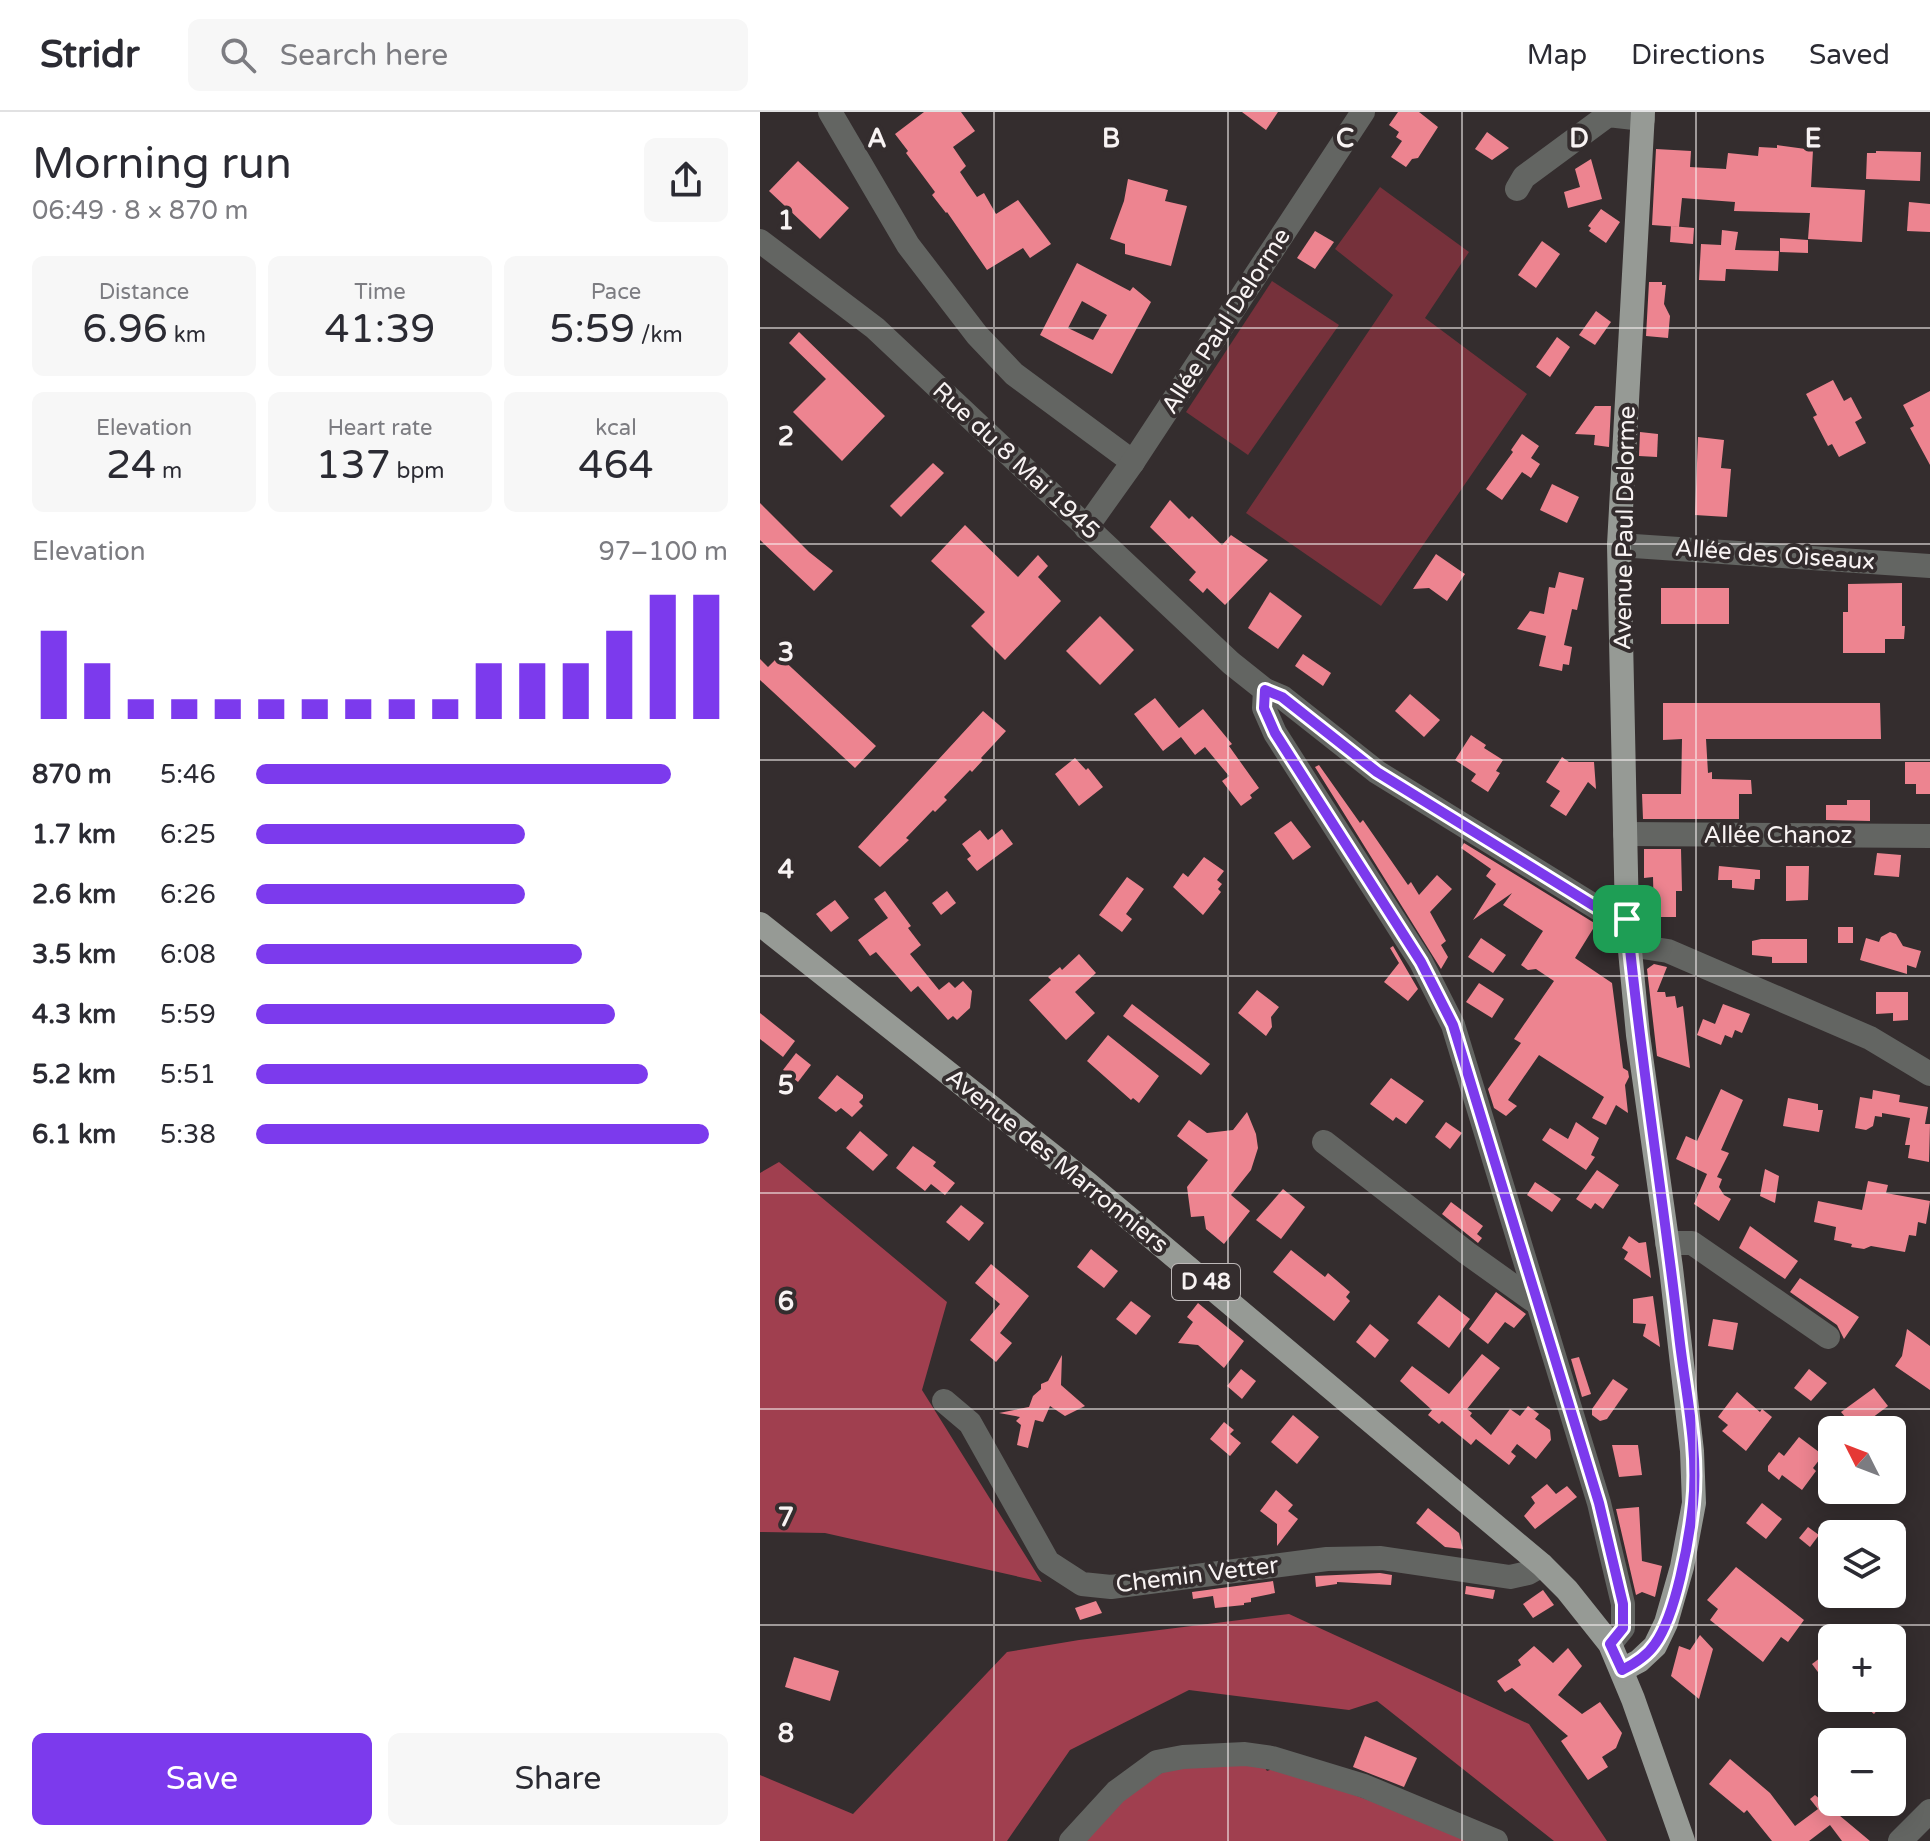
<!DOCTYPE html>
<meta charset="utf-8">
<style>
:root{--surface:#fff;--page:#f7f7f7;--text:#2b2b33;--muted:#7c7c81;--line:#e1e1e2;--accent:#7c3aed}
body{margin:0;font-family:"Varela Round",sans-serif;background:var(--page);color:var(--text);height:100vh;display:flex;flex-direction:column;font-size:30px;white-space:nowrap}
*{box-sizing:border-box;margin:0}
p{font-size:26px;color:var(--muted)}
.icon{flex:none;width:44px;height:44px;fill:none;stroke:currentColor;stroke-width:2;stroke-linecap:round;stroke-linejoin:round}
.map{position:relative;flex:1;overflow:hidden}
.details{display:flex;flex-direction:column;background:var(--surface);width:760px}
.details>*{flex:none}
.needle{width:52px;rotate:312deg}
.buttons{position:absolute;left:1058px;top:1304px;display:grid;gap:16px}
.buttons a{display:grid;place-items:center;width:88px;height:88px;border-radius:12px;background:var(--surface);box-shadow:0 4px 20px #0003;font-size:40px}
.pin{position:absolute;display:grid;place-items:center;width:68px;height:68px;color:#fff;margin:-34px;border-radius:16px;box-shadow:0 4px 12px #0006}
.round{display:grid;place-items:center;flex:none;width:84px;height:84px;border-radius:12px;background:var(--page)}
.head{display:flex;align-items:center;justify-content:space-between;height:136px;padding:0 32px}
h1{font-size:44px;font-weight:600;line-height:60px}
.stats{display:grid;grid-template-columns:repeat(3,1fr);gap:12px;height:136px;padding:8px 32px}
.stats div{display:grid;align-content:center;border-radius:12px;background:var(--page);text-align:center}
.stats b{font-size:40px;font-weight:600}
.stats small{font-size:22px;font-weight:400}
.stats p{font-size:22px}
.chart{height:224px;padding:16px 32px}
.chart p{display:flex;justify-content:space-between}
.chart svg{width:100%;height:144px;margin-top:8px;stroke:var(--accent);stroke-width:6}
.button{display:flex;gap:16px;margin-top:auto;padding:16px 32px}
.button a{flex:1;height:92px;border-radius:12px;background:var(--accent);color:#fff;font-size:32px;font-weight:600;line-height:92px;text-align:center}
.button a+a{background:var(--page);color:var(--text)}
ul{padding:0 32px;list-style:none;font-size:26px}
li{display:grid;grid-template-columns:128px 96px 1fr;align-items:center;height:60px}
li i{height:20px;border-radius:10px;background:var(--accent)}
header{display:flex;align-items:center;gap:48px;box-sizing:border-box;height:112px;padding:0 40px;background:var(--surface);border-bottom:2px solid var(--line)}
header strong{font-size:38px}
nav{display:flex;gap:44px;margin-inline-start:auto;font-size:28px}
.search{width:560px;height:72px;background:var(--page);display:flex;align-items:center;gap:20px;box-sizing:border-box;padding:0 28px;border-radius:12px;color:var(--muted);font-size:30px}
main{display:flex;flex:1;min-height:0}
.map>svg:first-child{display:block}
</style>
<header>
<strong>Stridr</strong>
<div class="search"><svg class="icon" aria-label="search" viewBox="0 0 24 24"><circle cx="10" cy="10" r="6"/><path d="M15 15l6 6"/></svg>Search here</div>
<nav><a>Map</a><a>Directions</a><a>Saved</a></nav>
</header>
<main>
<section class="details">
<div class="head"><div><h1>Morning run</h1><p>06:49 · 8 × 870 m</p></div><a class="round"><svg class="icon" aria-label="share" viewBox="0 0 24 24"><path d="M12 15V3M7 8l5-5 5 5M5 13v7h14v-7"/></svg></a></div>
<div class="stats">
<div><p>Distance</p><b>6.96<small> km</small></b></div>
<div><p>Time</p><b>41:39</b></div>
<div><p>Pace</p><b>5:59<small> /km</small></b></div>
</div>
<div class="stats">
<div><p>Elevation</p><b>24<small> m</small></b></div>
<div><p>Heart rate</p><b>137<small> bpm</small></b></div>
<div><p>kcal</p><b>464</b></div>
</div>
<div class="chart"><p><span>Elevation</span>97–100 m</p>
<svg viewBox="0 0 160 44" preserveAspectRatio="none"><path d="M5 44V17M15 44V27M25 44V38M35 44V38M45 44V38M55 44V38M65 44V38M75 44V38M85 44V38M95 44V38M105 44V27M115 44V27M125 44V27M135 44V17M145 44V6M155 44V6"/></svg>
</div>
<ul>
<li><b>870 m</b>5:46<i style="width:88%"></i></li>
<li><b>1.7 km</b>6:25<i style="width:57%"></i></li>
<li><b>2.6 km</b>6:26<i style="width:57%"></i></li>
<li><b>3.5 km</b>6:08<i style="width:69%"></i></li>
<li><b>4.3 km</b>5:59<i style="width:76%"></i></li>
<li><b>5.2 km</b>5:51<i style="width:83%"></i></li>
<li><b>6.1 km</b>5:38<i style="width:96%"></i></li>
</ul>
<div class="button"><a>Save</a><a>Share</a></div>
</section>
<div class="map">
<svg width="1170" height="1729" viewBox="0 0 1170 1729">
<rect width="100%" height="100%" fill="#342d2e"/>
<g fill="#76313b">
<polygon points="620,75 709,140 665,206 767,282 621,494 486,401 633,183 575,137"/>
<polygon points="512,169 579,213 488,343 426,300"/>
</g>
<g fill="#a03f4f">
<polygon points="19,1050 187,1190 162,1278 282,1470 65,1421 0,1420 0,1061"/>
<polygon points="529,1502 769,1612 847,1729 794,1729 617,1589 589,1598 429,1578 310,1638 247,1729 0,1729 0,1663 93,1702 247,1540 319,1528"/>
<polygon points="424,1652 503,1653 507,1659 518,1655 720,1729 321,1729 382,1669"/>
</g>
<g fill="#ed8490" fill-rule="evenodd">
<polygon points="164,0 201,0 215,19 193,35 206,54 200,60 208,72 217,85 224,81 236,102 258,88 291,132 270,146 263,136 227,158 187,100 186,101 172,83 175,80 146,41 148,39 135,22"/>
<polygon points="482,0 518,0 506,18"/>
<polygon points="638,0 659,0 678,15 658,46 652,47 646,55 631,45 642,29 636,25 639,20 629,13"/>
<polygon points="727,20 749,36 732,48 715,37"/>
<polygon points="1017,33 1053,38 1051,75 1105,78 1102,130 1048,127 1050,101 974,99 975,90 922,86 919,115 892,113 896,37 931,39 930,55 966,57 968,41 998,44 999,35 1017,36"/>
<polygon points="1116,39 1161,40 1160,69 1106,67 1107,41 1116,41"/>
<polygon points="831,47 842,87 808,96 804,80 820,75 815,57"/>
<polygon points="38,49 89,96 60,127 9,79"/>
<polygon points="368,67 408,78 405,89 427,94 411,154 365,142 365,132 350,127 364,89"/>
<polygon points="1149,90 1170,92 1170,120 1147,119"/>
<polygon points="841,97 860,110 846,131 829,119 831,116 828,114"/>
<polygon points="911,114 934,116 933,132 910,130"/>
<polygon points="962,118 978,120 975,138 1019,139 1018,159 966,157 965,169 939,168 941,132 961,133"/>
<polygon points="555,119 574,130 555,157 537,146"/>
<polygon points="1020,126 1048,128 1048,141 1020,140"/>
<polygon points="782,129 800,142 776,176 758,163"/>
<path d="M317,151L370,179L373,175L391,190L352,262L280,223ZM322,189L347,203L333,228L308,216Z"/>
<polygon points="889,170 902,170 902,173 906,173 904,192 910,204 908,226 886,224"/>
<polygon points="836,199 851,210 835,233 819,223"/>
<polygon points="39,220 125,304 82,349 33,300 66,267 29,231"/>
<polygon points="797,225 810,235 790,265 776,255"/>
<polygon points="1073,268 1084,289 1091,285 1102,306 1095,310 1106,331 1079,345 1072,332 1068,334 1053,305 1057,303 1046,282"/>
<polygon points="1170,279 1170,353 1150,316 1154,314 1143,293"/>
<polygon points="835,294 851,294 849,335 834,333 835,323 815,322"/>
<polygon points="880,320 898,322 897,345 879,344"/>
<polygon points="762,322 779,334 771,346 780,352 771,366 762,360 742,388 726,377 753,340 751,338"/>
<polygon points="938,325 964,328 961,356 971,357 967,405 935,403"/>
<polygon points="173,351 184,361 141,405 130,394"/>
<polygon points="792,372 819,385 807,411 780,398"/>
<polygon points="410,388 429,407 432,404 462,433 471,423 508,448 465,493 447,476 443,481 429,468 436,460 390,415"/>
<polygon points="0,391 49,440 73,459 54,479 0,428"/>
<polygon points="205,413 258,465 278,443 288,454 278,465 301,489 245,548 211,514 225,500 171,449"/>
<polygon points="676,442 705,462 687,489 669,476 653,477"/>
<polygon points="799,460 824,466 817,498 812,497 804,533 812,535 809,553 803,552 802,559 779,554 786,524 757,517 770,499 784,502 789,475 795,476"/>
<polygon points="1142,471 1142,514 1145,514 1144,527 1125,527 1125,541 1083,541 1083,500 1088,500 1088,472"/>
<rect x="901" y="476" width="68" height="36"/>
<polygon points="510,480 542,504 518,537 488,516"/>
<polygon points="340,504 374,538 340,573 306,539"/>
<polygon points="543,542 571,561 563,574 535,554"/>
<polygon points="19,544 116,634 95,656 0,568 0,547 8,555"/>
<polygon points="650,582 680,608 664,625 635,599"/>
<polygon points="395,586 419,616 443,597 472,632 469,634 499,676 490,683 492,686 481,694 462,669 469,664 445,635 435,643 421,625 403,639 374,602"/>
<polygon points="903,591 1120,591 1121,627 946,627 948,661 952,660 952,667 991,668 992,682 979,682 979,707 883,707 882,682 921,682 922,627 903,628"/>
<polygon points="223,599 246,619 221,646 223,648 212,660 210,658 184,685 187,688 175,700 173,698 146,726 149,728 120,755 98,735"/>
<polygon points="711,623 726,633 724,636 743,648 736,659 740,661 728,680 711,669 716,662 695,648"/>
<polygon points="802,645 809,650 834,650 836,677 828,670 806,704 790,694 800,679 786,670"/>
<polygon points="315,646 326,658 328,656 343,675 319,694 295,662"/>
<polygon points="1145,650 1170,650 1170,682 1156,682 1156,672 1145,672"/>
<polygon points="559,653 600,711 603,708 648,773 651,770 659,783 677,763 692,777 670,800 686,829 681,833 688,845 681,857 555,655"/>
<polygon points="1087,688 1110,688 1110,709 1066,708 1066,693 1087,693"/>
<polygon points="531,709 551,735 533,748 514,721"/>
<polygon points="242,717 253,732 217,759 207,747 211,744 202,732 220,718 228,728"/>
<polygon points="704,731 836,812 815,846 852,871 863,956 868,959 869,965 865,973 868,1001 856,993 846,1013 832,1006 844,985 779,943 748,988 757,994 746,1004 734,996 728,977 761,931 754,927 794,869 776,857 768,858 761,853 783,819 743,793 752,781 713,808 736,772 726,764 731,757 701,736"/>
<polygon points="884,737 921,737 922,779 916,779 916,805 894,805 893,765 884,766"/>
<polygon points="1117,741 1141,743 1139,765 1114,763"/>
<polygon points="444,745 464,759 457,768 462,772 458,777 461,780 443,803 413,775 423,761 428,765"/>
<polygon points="959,754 1000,758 1000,767 995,767 994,778 972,776 972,768 958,768"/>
<polygon points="1026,754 1049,754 1048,788 1026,789"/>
<polygon points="367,765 384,777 366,802 372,807 362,820 339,803"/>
<polygon points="125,779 151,814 148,816 161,833 150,842 179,878 189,870 195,876 203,869 212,879 210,896 197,908 193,904 188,908 158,874 151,880 116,840 110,844 98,828 128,806 114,787"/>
<polygon points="187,779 196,791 181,803 172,791"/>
<polygon points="75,788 89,806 71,820 56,802"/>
<rect x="1078" y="815" width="15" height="16"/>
<polygon points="1130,820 1136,822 1143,834 1161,839 1156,856 1147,853 1147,862 1100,848 1106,826 1119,830 1121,825"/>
<polygon points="721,826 746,843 733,861 708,845"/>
<polygon points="1001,827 1047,827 1047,851 1012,851 1012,845 992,843 992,829"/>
<polygon points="633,834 658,877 648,889 624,870 639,851 630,836"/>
<polygon points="319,842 336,861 315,880 335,901 306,928 269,888 291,868 288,865 300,855 302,858"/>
<polygon points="894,852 907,855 897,880 905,880 906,885 915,884 917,896 923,894 930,956 897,944 887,857"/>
<polygon points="719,871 744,887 732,906 706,890"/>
<polygon points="497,878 519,895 511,905 512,915 506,924 478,901"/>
<polygon points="1116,880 1148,880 1148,908 1133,909 1133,901 1116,902"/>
<polygon points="372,892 450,952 441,963 363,904"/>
<polygon points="963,892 990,902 982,921 975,918 972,926 965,923 961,933 937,923 943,907 955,912"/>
<polygon points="0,901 35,929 23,945 0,927"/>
<polygon points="348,923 399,964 379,991 373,986 371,988 327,949"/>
<polygon points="36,941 51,953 38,970 23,958"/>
<polygon points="77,963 103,983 103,986 99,990 103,994 92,1005 81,996 76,1000 58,986"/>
<polygon points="631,966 664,989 646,1012 636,1005 633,1009 610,992"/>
<polygon points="961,977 983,988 961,1038 969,1041 957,1065 962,1067 959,1075 964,1083 971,1087 959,1109 934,1092 947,1062 916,1047 926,1024 937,1029"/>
<polygon points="1113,978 1140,983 1139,990 1168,995 1165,1012 1170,1012 1169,1050 1148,1046 1150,1033 1145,1033 1150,1006 1122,1001 1122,1005 1115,1004 1113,1014 1106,1018 1095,1016 1100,985 1112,987"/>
<polygon points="1028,986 1058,992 1058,998 1063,998 1059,1020 1023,1014"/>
<polygon points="487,1000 496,1022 498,1036 491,1058 471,1083 490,1099 464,1132 446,1117 444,1104 431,1105 427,1075 448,1048 417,1024 429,1008 447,1021 473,1018"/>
<polygon points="686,1010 702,1021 690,1037 675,1025"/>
<polygon points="816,1010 839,1026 831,1043 835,1045 826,1058 782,1028 790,1016 808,1027"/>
<polygon points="100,1019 128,1043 113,1059 86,1036"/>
<polygon points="153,1034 176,1050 173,1054 195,1071 185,1083 171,1072 165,1079 136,1056"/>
<polygon points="1005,1057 1019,1064 1015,1091 1000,1084"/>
<polygon points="837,1058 859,1073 843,1097 835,1091 831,1097 816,1087"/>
<polygon points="1108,1069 1128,1073 1126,1081 1170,1089 1166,1112 1158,1110 1156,1124 1149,1123 1145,1140 1111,1134 1104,1137 1091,1135 1092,1132 1074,1128 1076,1115 1054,1110 1058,1089 1102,1098"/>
<polygon points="775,1070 801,1087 792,1100 767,1083"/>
<polygon points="523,1077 545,1095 521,1127 496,1108"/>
<polygon points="691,1090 723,1114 717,1122 722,1126 718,1131 682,1102"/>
<polygon points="201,1093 224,1111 209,1129 186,1110"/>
<polygon points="990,1114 1038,1149 1025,1167 979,1136"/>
<polygon points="869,1124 879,1131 886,1130 891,1166 864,1147 868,1140 862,1136"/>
<polygon points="331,1137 358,1159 344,1176 317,1155"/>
<polygon points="531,1138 565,1165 568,1161 590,1180 586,1185 590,1189 574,1209 513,1160"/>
<polygon points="231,1152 269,1184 240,1221 252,1231 236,1250 210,1228 240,1192 215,1171"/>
<polygon points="1040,1166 1099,1205 1084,1227 1077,1213 1030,1180"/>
<polygon points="736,1180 766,1202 754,1216 745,1210 728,1232 709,1217"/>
<polygon points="679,1183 710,1207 689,1236 657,1211"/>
<polygon points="893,1184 897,1213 900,1235 883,1224 886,1212 873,1211 873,1187"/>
<polygon points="371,1189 391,1204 376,1223 356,1207"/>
<polygon points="438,1191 484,1229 464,1256 438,1233 418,1231 433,1210 427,1205"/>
<polygon points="953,1207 978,1211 973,1238 948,1234"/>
<polygon points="610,1212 629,1228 615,1246 596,1230"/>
<polygon points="1147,1217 1170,1234 1170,1278 1135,1254 1142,1244"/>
<polygon points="722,1242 740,1256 707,1297 712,1301 710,1304 731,1323 750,1297 760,1304 768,1294 779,1302 775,1307 790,1318 791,1328 776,1347 757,1332 751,1340 756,1344 749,1353 716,1327 711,1333 682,1309 679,1312 668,1303 672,1298 640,1269 652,1254 689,1282"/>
<polygon points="302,1243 301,1273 325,1294 305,1304 290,1294 283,1310 275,1308 268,1336 257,1333 261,1313 256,1309 260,1305 239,1301 269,1295 273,1284 281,1277 281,1272 288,1269"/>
<polygon points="819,1245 831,1282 822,1285 811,1247"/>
<polygon points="481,1257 496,1269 482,1287 467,1274"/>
<polygon points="1049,1257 1067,1271 1051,1289 1034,1276"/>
<polygon points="853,1267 868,1277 847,1307 840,1309 832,1303 832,1297"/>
<polygon points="1114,1276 1128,1294 1096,1318 1081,1300"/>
<polygon points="977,1280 1000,1300 1002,1297 1012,1305 986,1339 962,1319 968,1313 958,1305"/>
<polygon points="533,1303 559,1325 537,1352 511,1330"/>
<polygon points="464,1310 474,1318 470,1322 481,1331 470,1344 450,1327"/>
<polygon points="1039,1325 1063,1343 1053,1356 1056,1359 1042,1378 1022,1363 1019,1368 1008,1359 1008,1354 1019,1340 1024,1344"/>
<polygon points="852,1333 878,1333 882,1363 859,1365"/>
<polygon points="787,1372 796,1382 807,1374 817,1385 775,1417 764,1404 775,1391 771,1385"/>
<polygon points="516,1378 533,1393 528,1399 538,1407 517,1434 517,1412 500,1399"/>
<polygon points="1002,1391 1022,1407 1006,1427 986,1411"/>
<polygon points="879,1395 882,1449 902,1454 895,1485 882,1480 876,1483 856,1397"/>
<polygon points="668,1396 699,1421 703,1437 685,1435 656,1411"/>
<polygon points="1048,1415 1059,1423 1050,1435 1039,1426"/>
<polygon points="976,1455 1044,1508 1028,1530 1021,1525 1003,1550 950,1508 958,1497 947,1488"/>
<polygon points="620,1461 632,1463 631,1473 577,1470 577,1472 556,1475 555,1464"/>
<polygon points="513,1469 515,1481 491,1486 491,1490 484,1491 484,1493 455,1496 453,1484 433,1487 432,1480"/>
<polygon points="706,1474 735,1478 733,1487 705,1482"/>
<polygon points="783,1478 794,1493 773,1506 763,1492"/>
<polygon points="336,1489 342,1501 320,1508 315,1496"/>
<polygon points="940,1523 953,1537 939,1587 911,1564 919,1534 930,1538"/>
<polygon points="774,1534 793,1551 808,1536 822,1554 798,1583 822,1602 840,1590 862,1621 856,1636 842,1645 848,1655 828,1668 801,1629 808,1624 752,1576 745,1580 737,1569 761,1553 758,1548"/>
<polygon points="1072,1537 1072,1579 1052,1552"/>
<polygon points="34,1545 79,1559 70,1589 25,1575"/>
<polygon points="1095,1586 1127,1586 1114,1602"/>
<polygon points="605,1624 657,1646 644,1675 593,1655"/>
<polygon points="970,1647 1010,1681 1035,1714 1058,1697 1050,1687 1055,1683 1110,1729 1082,1729 1070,1713 1049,1729 1012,1729 987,1698 984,1701 949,1672"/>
</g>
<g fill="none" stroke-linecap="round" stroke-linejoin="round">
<g stroke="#636562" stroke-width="24">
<polyline points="70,0 148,133 217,223 254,262 373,350"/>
<polyline points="757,77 764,65 848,3 883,7"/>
<polyline points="0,129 115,216 471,551 505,578 522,585 617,660 839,797 860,807 867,807"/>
<polyline points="326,416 373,350 603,0"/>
<polyline points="859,433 1170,454"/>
<polyline points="505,578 504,596 515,621 661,850 693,913 839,1391 863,1492 863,1516 850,1532"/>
<polyline points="865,722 1170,724"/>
<polyline points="869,833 908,839 1110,926 1170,962"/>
<polyline points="564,1030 707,1141 777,1191"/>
<polyline points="907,1131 932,1131 1068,1225"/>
<polyline points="184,1289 210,1311 288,1450 322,1472 351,1475 567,1447 621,1446 750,1465 768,1461 782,1453"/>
<polyline points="311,1729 356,1680 397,1650 423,1645 485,1642 512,1646 604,1674 736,1729"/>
<polyline points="1140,1729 1170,1699"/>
</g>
<g stroke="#969a95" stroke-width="24">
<polyline points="0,812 327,1071 782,1453 807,1478 850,1532 873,1587 923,1729"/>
<polyline points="862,1558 879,1549 895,1534 906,1511 922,1455 934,1391 932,1339 911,1156 878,923 867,807 859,433 883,0"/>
</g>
</g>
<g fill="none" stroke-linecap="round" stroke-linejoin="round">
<g stroke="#fff" stroke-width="16">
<path id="route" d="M505,578L522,585L617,660L839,797L860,807H867C880,946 903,1084 919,1223C925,1278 939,1337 933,1392C929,1429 916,1503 895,1532C887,1544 874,1552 862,1558L850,1532L863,1516V1492L839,1391L693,913L661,850L515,621L504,596Z"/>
</g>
<use href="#route" stroke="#7c3aed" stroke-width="10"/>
</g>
<path fill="none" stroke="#f8f3f3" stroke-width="2" stroke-opacity="0.55" d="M234,0V1729M468,0V1729M702,0V1729M936,0V1729M0,216H1170M0,432H1170M0,648H1170M0,864H1170M0,1081H1170M0,1297H1170M0,1513H1170"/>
<g text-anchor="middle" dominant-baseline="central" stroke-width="8" stroke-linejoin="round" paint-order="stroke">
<rect fill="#342d2e" stroke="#bdb8b8" stroke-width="2" x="412" y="1152" width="68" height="36" rx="6"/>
<g font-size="22" font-weight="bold" fill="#f8f3f3">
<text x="446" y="1170">D 48</text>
</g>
<g font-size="24" fill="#f8f3f3" stroke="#342d2e">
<text transform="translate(466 209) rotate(-57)">Allée Paul Delorme</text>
<text transform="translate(256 349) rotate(43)">Rue du 8 Mai 1945</text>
<text transform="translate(865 416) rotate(-89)">Avenue Paul Delorme</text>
<text transform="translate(1015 443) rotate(4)">Allée des Oiseaux</text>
<text x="1018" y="723">Allée Chanoz</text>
<text transform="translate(297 1049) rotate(39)">Avenue des Marronniers</text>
<text transform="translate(437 1463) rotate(-7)">Chemin Vetter</text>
</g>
</g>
<g font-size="26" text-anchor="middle" font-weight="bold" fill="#f8f3f3" stroke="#342d2e" stroke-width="8" stroke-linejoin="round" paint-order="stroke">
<text x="117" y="35">A</text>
<text x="351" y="35">B</text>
<text x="585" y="35">C</text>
<text x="819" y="35">D</text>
<text x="1053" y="35">E</text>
<text x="26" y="117">1</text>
<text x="26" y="333">2</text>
<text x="26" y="549">3</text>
<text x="26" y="766">4</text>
<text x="26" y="982">5</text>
<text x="26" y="1198">6</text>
<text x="26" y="1414">7</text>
<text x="26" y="1630">8</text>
</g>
</svg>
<div class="buttons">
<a><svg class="needle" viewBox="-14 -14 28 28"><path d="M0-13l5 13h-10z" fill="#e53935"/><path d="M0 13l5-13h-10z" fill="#7c7c81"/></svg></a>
<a><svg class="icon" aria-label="layers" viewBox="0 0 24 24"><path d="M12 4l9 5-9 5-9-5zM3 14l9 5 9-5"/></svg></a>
<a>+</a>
<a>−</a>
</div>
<div class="pin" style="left:867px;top:807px;background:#1e9e55"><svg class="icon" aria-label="arrive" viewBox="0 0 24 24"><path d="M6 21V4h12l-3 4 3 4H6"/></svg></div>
</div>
</main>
